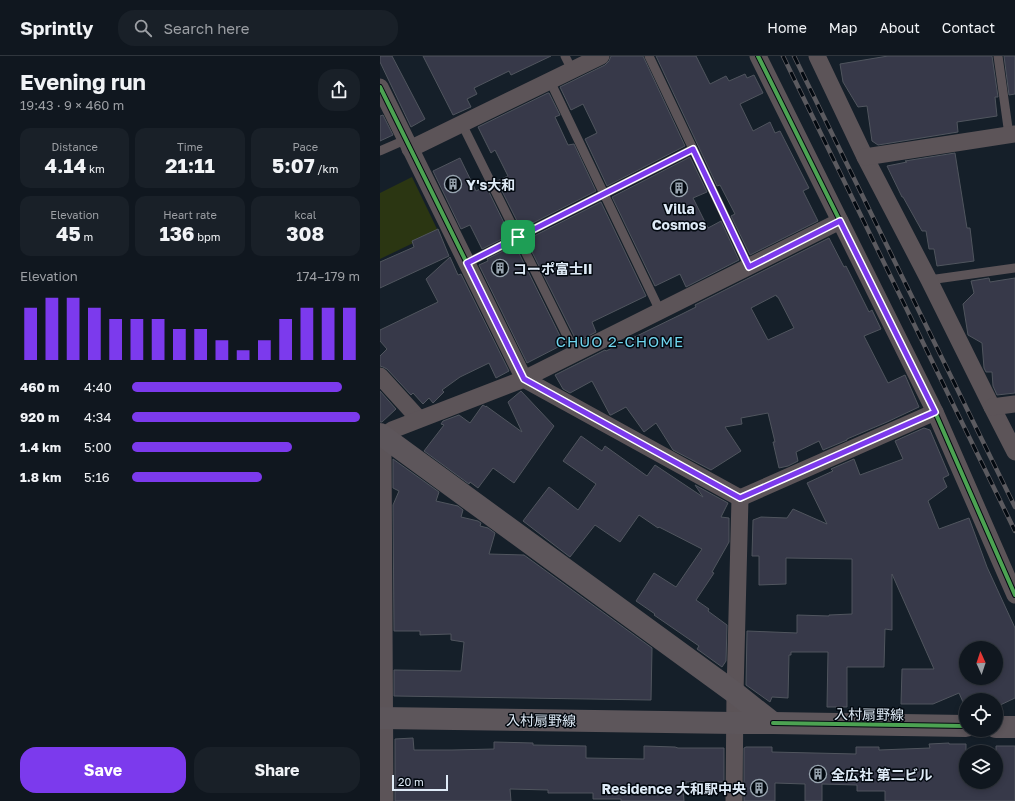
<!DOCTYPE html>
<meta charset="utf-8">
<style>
:root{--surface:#10171f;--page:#192028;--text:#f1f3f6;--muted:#9c9fa4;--line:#30363d;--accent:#7c3aed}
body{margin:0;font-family:"Golos Text","Noto Sans JP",sans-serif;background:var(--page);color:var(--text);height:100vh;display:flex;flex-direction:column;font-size:15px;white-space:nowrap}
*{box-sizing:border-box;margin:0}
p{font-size:13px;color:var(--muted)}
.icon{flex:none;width:22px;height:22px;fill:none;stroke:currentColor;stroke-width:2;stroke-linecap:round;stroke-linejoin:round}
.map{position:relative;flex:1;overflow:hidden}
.drawer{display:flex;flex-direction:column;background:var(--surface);width:380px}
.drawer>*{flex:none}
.needle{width:26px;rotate:357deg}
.fabs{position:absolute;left:579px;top:585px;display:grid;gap:8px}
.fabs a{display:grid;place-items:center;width:44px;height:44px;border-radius:50%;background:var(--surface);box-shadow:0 2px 6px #0003,0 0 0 1px var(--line);font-size:20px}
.scale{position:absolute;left:12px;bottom:10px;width:56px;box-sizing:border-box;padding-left:4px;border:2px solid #dfebf7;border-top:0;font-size:11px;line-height:14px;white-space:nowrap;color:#dfebf7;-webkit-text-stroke:3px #030910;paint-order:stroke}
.pin{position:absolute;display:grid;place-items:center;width:34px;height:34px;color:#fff;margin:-17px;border-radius:8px;box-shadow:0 2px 6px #0006}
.round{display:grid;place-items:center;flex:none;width:42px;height:42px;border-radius:16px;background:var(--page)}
.summary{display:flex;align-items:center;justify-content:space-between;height:68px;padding:0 20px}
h1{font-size:22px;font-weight:700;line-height:30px}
.metrics{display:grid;grid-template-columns:repeat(3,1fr);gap:6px;height:68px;padding:4px 20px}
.metrics div{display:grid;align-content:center;border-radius:10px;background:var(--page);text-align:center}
.metrics b{font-size:20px;font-weight:700}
.metrics small{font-size:11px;font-weight:400}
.metrics p{font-size:11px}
.chart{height:112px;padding:8px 20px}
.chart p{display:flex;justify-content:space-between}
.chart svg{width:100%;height:72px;margin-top:4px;stroke:var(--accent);stroke-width:6}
.primary-button{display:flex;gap:8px;margin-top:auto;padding:8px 20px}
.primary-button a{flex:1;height:46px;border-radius:16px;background:var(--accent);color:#fff;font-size:16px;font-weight:700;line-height:46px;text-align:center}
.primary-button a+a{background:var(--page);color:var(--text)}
ul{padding:0 20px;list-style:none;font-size:13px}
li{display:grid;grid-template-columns:64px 48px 1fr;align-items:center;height:30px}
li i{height:10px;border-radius:5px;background:var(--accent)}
header{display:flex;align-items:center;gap:24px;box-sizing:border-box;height:56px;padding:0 20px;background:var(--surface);border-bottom:1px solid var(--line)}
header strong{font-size:19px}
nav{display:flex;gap:22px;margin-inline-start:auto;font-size:14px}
.search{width:280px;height:36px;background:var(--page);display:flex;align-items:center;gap:10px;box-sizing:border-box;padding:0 14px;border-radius:16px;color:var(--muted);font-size:15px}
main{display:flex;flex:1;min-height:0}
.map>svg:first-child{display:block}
</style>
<header>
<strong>Sprintly</strong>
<div class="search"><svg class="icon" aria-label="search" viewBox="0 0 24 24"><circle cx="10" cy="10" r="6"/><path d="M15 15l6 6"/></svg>Search here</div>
<nav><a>Home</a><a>Map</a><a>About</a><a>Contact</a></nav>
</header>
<main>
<section class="drawer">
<div class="summary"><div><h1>Evening run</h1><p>19:43 · 9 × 460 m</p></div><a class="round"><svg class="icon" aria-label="share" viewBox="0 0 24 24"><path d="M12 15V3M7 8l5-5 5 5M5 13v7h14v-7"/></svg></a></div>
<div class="metrics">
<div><p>Distance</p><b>4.14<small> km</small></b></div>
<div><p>Time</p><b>21:11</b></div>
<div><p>Pace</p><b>5:07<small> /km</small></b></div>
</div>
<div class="metrics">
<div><p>Elevation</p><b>45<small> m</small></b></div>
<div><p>Heart rate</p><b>136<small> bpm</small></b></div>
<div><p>kcal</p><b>308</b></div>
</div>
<div class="chart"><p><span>Elevation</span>174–179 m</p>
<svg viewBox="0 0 160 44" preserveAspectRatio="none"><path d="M5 44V12M15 44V6M25 44V6M35 44V12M45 44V19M55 44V19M65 44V19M75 44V25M85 44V25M95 44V32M105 44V38M115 44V32M125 44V19M135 44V12M145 44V12M155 44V12"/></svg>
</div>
<ul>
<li><b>460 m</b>4:40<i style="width:92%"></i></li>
<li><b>920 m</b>4:34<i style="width:100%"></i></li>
<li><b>1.4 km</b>5:00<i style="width:70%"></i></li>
<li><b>1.8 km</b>5:16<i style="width:57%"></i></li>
</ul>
<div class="primary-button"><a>Save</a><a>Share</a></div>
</section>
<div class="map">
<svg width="635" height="745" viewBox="0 0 635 745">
<rect width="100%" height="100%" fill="#151f29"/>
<polygon fill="#2b3612" points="32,121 58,175 0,203 0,137"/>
<g fill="#373949" stroke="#50555e" fill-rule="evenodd">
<polygon points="0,0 12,0 45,63 31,71 0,6"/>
<polygon points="43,0 171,0 131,19 129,15 94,32 97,38 87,43 91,51 73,59"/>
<polygon points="231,0 263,0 305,90 227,130 205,83 217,77 203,48 191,54 180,31 225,9 229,5"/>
<polygon points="276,0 316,0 330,28 346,20 349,25 365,18 367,22 374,19 383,37 360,48 373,75 390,66 395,77 400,75 429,132 423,135 438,165 370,199 351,160 355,158 340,129 337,130"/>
<polygon points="508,0 612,0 618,41 615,41 617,60 577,66 578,76 498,89 492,85 487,50 478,51 463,26 460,8"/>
<polygon points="624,0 635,0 635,38 629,39"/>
<polygon points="168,37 169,37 180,59 175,61 188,89 194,88 216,135 141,173 117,125 128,120 115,94 111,97 98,71"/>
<polygon points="3,59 13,79 0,85 0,60"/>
<polygon points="575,97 587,172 590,172 594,205 557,210 554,193 549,193 546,175 542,175 523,141 522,141 507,110 527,106 525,105"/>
<polygon points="310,101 327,136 313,142 328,172 341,165 359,204 306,231 300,218 275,230 232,141"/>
<polygon points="80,102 96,135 106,130 130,179 102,193 90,169 81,173 53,115"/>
<polygon points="221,146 266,240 212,266 216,276 197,286 146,184"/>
<polygon points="58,173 69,200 0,232 0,206 34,191 32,185"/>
<path d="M449,182L464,211L466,210L489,256L492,254L501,273L484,280L508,327L525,319L539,351L507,366L467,383V384L443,394L439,385L416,396L418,405L408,410L399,412L393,386H395L388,357L361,362L362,368L345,371L361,395L331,414L293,394L276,367L264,376L246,351L231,359H230L212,325L190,337L183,333L175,319L225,294L226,295L302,258L316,251L315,249ZM396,239L397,241H398L414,272L388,284L371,252Z"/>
<polygon points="135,189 184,288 147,307 99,209 108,205 107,203"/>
<polygon points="70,201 78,219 81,218 129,315 116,322 109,307 80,321 62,334 64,336 53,347 49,342 43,348 33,337 31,339 7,313 3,311 0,310 0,300 7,293 0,285 0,274 58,246 46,223"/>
<polygon points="609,222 610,226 635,222 635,337 617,339 613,330 612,316 606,316 604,312 602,287 588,279 583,248 594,237 591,225"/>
<polygon points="0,335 16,353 2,366 0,366"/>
<polygon points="141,335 174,370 134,427 113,412 98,432 90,426 89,428 44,395 64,369 61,368 63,365 79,359 90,367 102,350 103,349 106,351 106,350 142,376 128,346"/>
<path d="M544,372L550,374L569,419L563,422L567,431L548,445L559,473L589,462L607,511L635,572V642L616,651V644H602L600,639L588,644H586V645L583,646L579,637L553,648H521L522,613H554L512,518V574L505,573L504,611H467V651H447L448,596H411V599H409L408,642L392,641L390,646L366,629L367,575L417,577V559L449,560V559L472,558V503L406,502V528L379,529V500H372L373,464L381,461L407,462L413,453L447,468L427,427L453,415L451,413L474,403L480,419L523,403L515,385ZM586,592H616V622H586Z"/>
<polygon points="201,380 222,395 225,390 267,420 275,409 323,441 315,429 348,447 341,461 349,462 349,486 332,516 334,517 316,544 329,553 328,555 347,569 346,605 342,611 317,593 319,590 274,559 275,558 256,545 274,517 296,531 322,493 279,471 278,472 259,459 240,486 215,469 190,501 143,465 169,431 198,454 216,428 183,405"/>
<polygon points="13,403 59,436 56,445 78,450 83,454 81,461 98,465 101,467 100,470 108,472 115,477 109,498 144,499 272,592 271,644 14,640 14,614 81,615 84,586 71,584 71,578 40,579 40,575 14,575 13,449 19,435 13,432"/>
<polygon points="33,682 34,694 72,694 114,693 114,686 153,687 153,689 206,690 206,702 264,703 264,690 295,691 298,692 344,692 344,726 306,726 306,731 303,731 304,745 241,745 241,743 213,743 213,737 168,737 168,734 130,733 131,745 15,745 15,683"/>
<polygon points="569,687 569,688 586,688 586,726 616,726 616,690 635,690 635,745 505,745 505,735 477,735 477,729 442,728 442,745 425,745 425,728 395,727 395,745 364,745 364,692 366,691 392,691 392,696 476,698 476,691 499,691 499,694 550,692 549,688"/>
</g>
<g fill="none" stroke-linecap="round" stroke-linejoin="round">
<g stroke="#5c5458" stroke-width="9">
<polyline points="185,0 192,14"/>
<polyline points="269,0 369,211"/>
<polyline points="618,0 629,79"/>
<polyline points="170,25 280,255"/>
<polyline points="82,68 196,298"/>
<polyline points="0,95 25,84"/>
<polyline points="87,207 313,93"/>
<polyline points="549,224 635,212"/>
</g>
<g stroke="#5c5458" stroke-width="17">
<polyline points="378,0 555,356 635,539"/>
<polyline points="437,0 485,101 549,224 612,351 635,396"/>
<polyline points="0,31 144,323 360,442"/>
<polyline points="30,93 221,0"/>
<polyline points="485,101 635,78"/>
<polyline points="0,320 39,363"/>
<polyline points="612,351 635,348"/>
<polyline points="360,442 555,356"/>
<polyline points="5,745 3,394 3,380 12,374 144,323 460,165"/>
<polyline points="354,745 355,637 360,442"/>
</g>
<g stroke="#5d565b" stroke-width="22">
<polyline points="0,378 355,637 393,667"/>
<polyline points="0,662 355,667 393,667 586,670"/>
<polyline points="616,671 635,671"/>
</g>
<g stroke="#5b5a5f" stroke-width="4.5">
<g id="rail">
<polyline points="403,0 635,475"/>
<polyline points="414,0 635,451"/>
</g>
</g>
<use href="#rail" stroke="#030910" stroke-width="3" stroke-dasharray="9" stroke-linecap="butt"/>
<g stroke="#030910" stroke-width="6">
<g id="cycleway">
<polyline points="378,0 555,356 635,539"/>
<polyline points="0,31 144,323 360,442"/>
<polyline points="393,667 586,670"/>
</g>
</g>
<use href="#cycleway" stroke="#4ca352" stroke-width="4"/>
</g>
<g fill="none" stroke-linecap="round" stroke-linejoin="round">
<g stroke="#fff" stroke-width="8">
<polygon id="route" points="313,93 369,211 460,165 555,356 360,442 144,323 87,207"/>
</g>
<use href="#route" stroke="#7c3aed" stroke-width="5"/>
</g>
<defs>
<g id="building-ring" transform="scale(0.9)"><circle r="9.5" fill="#030910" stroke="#98a4af" stroke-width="1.5"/><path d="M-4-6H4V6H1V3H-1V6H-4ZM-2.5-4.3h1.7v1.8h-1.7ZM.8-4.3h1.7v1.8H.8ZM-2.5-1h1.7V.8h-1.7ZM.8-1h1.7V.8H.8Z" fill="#98a4af"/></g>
</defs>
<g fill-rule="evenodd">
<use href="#building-ring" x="73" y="128"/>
<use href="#building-ring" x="299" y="132"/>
<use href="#building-ring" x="120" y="212"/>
<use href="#building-ring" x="438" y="718"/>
<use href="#building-ring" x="379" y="732"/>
</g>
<g text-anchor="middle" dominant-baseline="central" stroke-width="3" stroke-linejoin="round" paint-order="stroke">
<g font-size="14" font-weight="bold" fill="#dfebf7" stroke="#030910" text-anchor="start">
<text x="86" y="128">Y's大和</text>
<text x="299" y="152" text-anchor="middle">Villa<tspan x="299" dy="16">Cosmos</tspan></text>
<text x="133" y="212">コーポ富士II</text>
<text x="451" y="718">全広社 第二ビル</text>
<text x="366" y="732" text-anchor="end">Residence 大和駅中央</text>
</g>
<g font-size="14" fill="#dfebf7" stroke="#030910">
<text transform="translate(489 658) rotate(1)">入村扇野線</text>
<text transform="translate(161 664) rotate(1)">入村扇野線</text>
</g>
<g font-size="15" letter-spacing="1" fill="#70d5ee" stroke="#030910">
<text x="240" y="285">CHUO 2-CHOME</text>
</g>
</g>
</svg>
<div class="fabs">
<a><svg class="needle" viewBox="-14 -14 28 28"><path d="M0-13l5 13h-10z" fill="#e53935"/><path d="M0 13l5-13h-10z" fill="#9c9fa4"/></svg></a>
<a><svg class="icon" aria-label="locate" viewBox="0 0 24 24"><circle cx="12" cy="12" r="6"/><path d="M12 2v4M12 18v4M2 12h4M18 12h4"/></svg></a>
<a><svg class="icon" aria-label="layers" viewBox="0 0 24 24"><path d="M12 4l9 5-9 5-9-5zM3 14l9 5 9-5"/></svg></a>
</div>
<div class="scale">20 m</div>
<div class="pin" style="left:138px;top:181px;background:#1e9e55"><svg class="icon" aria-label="arrive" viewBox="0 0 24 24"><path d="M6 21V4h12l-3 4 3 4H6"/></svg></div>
</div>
</main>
